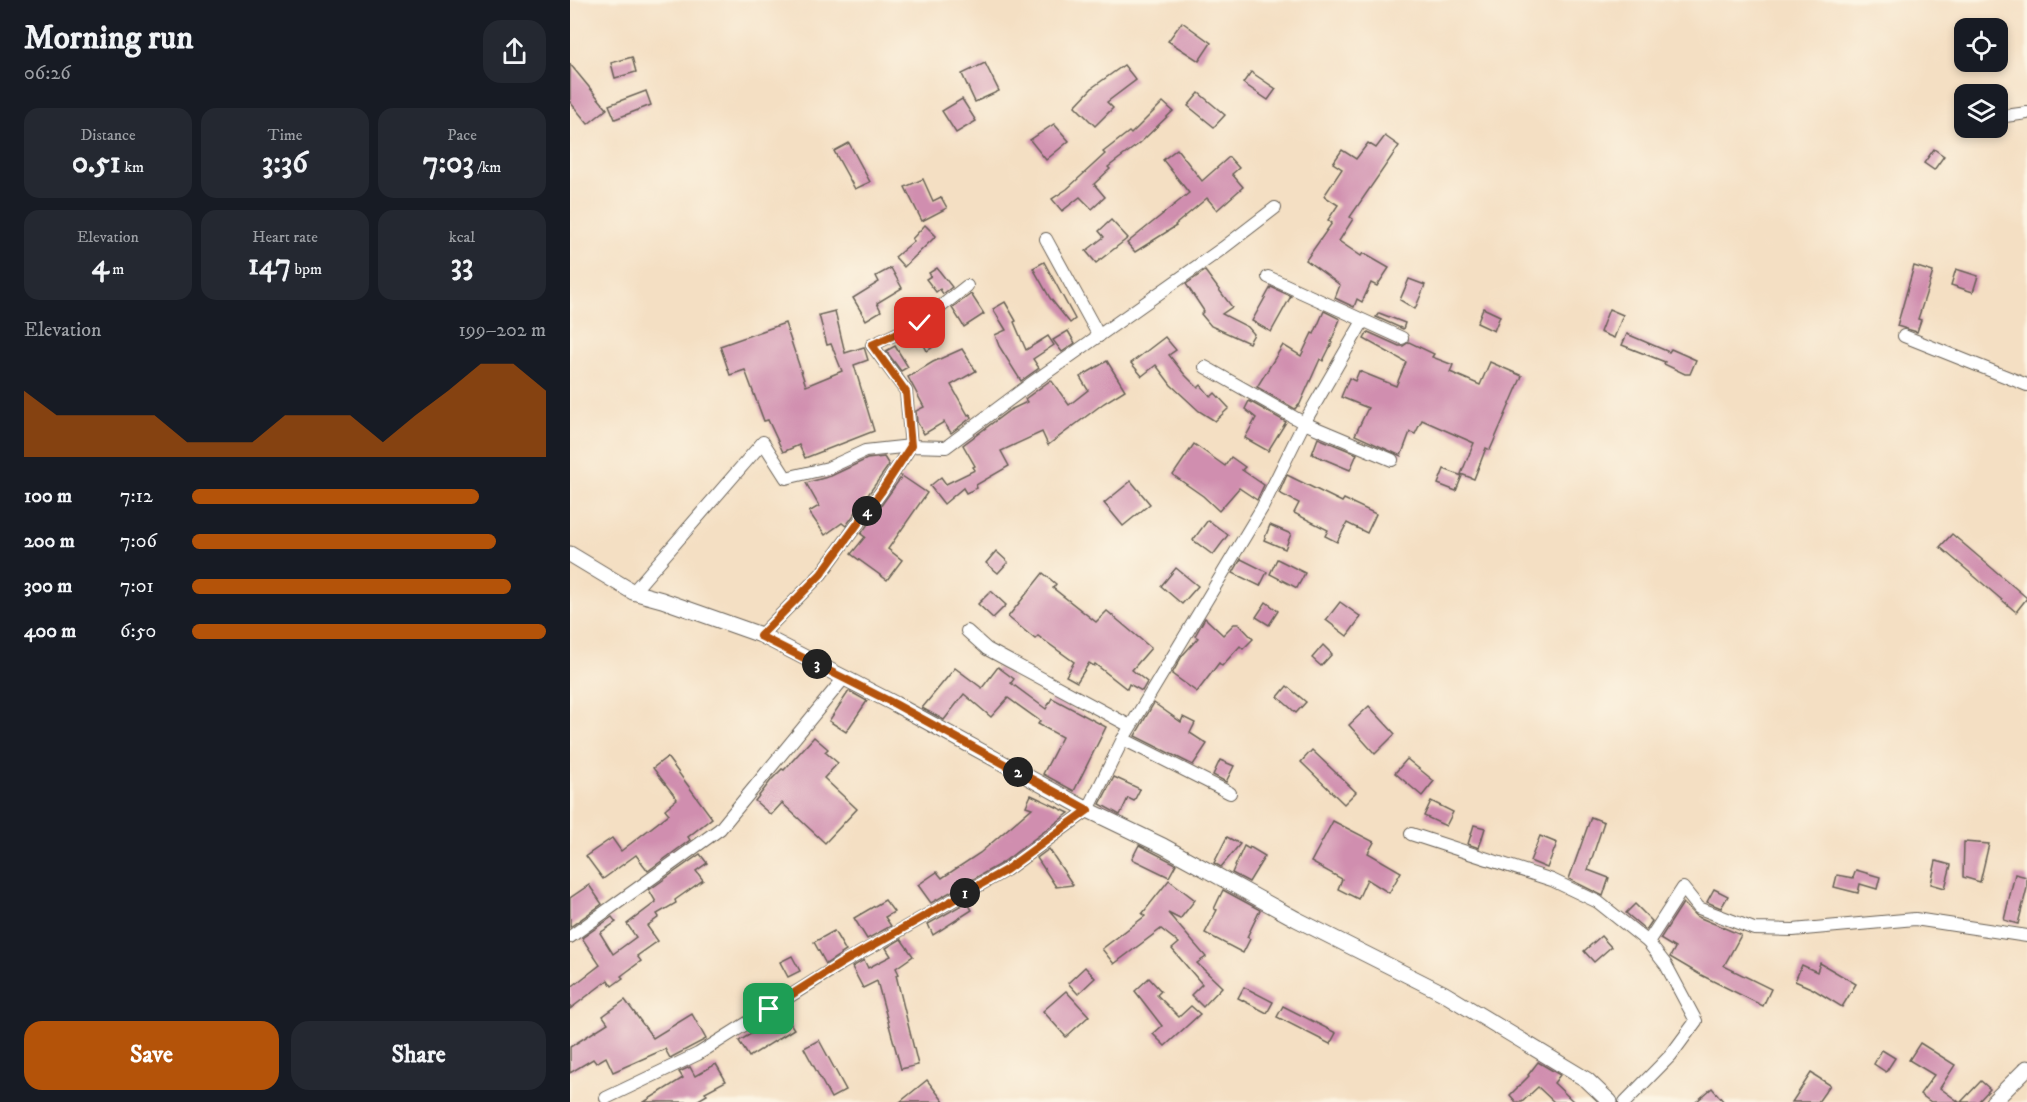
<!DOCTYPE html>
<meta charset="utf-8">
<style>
:root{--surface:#171b24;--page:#242831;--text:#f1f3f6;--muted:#9ea1a6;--accent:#b45309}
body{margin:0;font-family:"IM FELL DW Pica",serif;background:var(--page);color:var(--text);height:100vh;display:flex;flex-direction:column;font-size:22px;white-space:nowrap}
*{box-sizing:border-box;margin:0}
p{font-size:20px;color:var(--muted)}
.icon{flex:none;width:33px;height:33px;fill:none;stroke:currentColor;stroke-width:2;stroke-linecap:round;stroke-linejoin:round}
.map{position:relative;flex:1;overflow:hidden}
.drawer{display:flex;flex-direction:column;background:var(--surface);width:570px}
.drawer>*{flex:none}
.tools{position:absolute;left:1384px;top:18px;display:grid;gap:12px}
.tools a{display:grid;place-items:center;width:54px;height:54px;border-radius:12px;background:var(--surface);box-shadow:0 3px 9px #0003;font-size:30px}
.pin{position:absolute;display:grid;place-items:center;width:51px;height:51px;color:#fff;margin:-26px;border-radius:12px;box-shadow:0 3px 9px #0006}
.km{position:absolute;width:30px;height:30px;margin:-15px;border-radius:50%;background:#222;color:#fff;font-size:16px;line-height:30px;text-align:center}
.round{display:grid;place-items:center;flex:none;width:63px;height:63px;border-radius:18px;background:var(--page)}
.headline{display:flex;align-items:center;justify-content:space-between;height:102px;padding:0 24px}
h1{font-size:33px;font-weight:700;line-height:45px}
.figures{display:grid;grid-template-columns:repeat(3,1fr);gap:9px;height:102px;padding:6px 24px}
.figures div{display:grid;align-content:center;border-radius:15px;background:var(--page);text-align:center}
.figures b{font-size:30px;font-weight:700}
.figures small{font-size:16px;font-weight:400}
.figures p{font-size:16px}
.chart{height:168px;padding:12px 24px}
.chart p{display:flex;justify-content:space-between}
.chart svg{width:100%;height:108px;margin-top:6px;fill:var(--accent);opacity:.7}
.button{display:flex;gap:12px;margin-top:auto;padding:12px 24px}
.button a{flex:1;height:69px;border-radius:18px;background:var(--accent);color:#fff;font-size:24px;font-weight:700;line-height:69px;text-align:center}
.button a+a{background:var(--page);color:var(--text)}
ul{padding:0 24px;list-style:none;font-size:20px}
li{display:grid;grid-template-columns:96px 72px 1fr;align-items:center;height:45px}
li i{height:15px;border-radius:8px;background:var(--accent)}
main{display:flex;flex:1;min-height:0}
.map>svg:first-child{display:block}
</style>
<main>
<section class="drawer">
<div class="headline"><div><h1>Morning run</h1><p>06:26</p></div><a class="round"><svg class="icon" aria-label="share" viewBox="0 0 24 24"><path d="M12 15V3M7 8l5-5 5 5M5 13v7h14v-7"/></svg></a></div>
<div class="figures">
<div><p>Distance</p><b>0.51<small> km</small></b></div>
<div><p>Time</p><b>3:36</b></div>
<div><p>Pace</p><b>7:03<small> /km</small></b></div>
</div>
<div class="figures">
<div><p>Elevation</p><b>4<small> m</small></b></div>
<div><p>Heart rate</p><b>147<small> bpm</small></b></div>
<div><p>kcal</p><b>33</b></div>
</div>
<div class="chart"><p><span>Elevation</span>199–202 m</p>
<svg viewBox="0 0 160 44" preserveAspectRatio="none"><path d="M0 44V17L10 27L20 27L30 27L40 27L50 38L60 38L70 38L80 27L90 27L100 27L110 38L120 27L130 17L140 6L150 6L160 17V44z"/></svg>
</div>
<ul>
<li><b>100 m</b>7:12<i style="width:81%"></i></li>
<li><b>200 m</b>7:06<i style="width:86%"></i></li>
<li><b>300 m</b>7:01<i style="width:90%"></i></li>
<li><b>400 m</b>6:50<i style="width:100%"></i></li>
</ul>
<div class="button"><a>Save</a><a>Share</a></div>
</section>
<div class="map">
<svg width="1457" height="1102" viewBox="0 0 1457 1102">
<rect width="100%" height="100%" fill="#fcf5e5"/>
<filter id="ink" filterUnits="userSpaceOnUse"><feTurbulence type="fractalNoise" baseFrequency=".0167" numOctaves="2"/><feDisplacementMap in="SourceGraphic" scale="12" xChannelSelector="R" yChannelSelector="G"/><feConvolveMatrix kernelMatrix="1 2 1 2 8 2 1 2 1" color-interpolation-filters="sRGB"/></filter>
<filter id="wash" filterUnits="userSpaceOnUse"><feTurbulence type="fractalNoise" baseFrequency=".008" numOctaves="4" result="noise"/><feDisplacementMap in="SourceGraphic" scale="24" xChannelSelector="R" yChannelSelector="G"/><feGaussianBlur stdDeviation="1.35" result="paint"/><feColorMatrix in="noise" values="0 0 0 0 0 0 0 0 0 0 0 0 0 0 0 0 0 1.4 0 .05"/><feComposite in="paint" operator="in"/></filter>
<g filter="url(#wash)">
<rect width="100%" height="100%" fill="#f4dfc3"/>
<g id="blocks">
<g fill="#d08eaf">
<polygon points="612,22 641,43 629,61 598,41"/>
<polygon points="62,57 66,72 45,78 41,63"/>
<polygon points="415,63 429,91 405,102 392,74"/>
<polygon points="0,64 37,109 18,124 0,102"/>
<polygon points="554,65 566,80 537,102 543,108 525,126 505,106 523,87"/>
<polygon points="681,72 706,89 698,100 673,83"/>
<polygon points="76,91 81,105 45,119 39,105"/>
<polygon points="629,93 655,115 644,127 618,106"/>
<polygon points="392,99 406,121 386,133 372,111"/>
<polygon points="593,102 603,111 570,143 538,167 540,169 524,184 535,197 522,209 510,197 492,211 482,199 497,189 535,154 533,152 559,132 561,134"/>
<polygon points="484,124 499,141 476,160 460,140"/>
<polygon points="815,136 829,146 780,217 783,219 769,241 791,256 793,253 819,268 807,286 801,283 792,302 787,299 784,307 765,298 770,285 736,260 762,223 758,220 768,205 754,196 772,169 763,163 772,150 786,159 798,143 806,148"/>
<polygon points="279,143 300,182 285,189 264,151"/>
<polygon points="607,149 632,181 659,157 669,168 662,174 673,187 647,210 637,198 605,225 606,226 565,252 557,243 619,193 593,160"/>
<polygon points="1364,149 1374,156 1364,170 1354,163"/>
<polygon points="353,179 363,201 371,197 377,208 352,221 335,187"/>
<polygon points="541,220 558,238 526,263 516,251 534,237 529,231"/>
<polygon points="355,225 366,236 334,267 325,257 344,241 342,239"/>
<polygon points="474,262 505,319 500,323 480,298 463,268"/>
<polygon points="1344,266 1363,272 1348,319 1351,320 1347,332 1327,326"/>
<polygon points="321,268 332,288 307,303 311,311 296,320 283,298 309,282 306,276"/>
<polygon points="367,268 382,287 373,294 370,289 366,292 356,279 361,276 359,273"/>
<polygon points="1386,269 1408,276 1403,292 1381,285"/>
<polygon points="635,271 662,307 652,314 678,327 684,334 679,343 641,326 631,314 634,311 616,284"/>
<polygon points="839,279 855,285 845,309 830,300"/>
<polygon points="701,287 721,296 701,332 682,321"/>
<polygon points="401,294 414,314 394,327 382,308"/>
<polygon points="435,302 446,321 444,322 456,350 478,336 484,345 463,359 469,368 451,381 429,346 425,335 436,330 423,309"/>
<polygon points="913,308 930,316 924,331 907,323"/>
<polygon points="1039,309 1053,315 1044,338 1030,332"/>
<polygon points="265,311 275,353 294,347 298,360 284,365 304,431 235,458 229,445 213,452 198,420 194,421 175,370 160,375 150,346 215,323 236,386 272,371 261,344 257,345 249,315"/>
<polygon points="754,311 770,319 761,342 762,343 753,361 750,359 729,406 728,405 725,409 687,387 713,345 731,356 742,333 744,334"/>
<polygon points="809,313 835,323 833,329 806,317"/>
<polygon points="360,326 369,343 357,351 348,333"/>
<polygon points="498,331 505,343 492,352 483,340"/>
<polygon points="798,332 829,346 833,346 839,342 864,354 862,357 883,365 880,372 910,385 920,362 952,376 920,450 916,448 904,479 891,474 904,443 852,420 845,434 840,432 831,456 785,435 798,408 771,397 779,378 785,381 789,371 826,386 836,362 794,339"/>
<polygon points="1057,334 1099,352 1101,349 1126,360 1120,374 1115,374 1094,364 1095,362 1052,345"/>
<polygon points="595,337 606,350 599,355 615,375 628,388 631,385 641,397 645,393 659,408 645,421 629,411 601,385 586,365 572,376 561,363"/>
<polygon points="325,346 338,367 331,371 316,351"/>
<polygon points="392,349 406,371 381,385 398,415 400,414 402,417 381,433 374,422 354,434 347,422 346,411 354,407 338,377 363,362"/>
<polygon points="537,361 555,390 534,403 478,445 472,432 431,451 439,466 406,485 407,488 396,493 393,488 374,504 360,486 371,477 376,484 405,470 403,467 405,466 393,445 440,410 457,402 455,399 481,380 499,405 518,390 510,377"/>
<polygon points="679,401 716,422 698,451 675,438 686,418 675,409"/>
<polygon points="748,438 787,454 780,470 742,454"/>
<polygon points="624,444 655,466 661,457 675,467 672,470 694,485 687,500 669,488 649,511 633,496 603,475"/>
<polygon points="314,457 319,465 276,526 272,523 255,535 239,512 249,506 236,483 261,476 297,459"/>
<polygon points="874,469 892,476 886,491 868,484"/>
<polygon points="717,475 772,502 774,499 806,514 797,533 777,523 767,542 755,536 758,530 724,513 729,503 709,493"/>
<polygon points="332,476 357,493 318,549 332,560 317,580 281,554 295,537 291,534"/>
<polygon points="561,481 580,504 553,526 534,503"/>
<polygon points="638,520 658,535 643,555 623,540"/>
<polygon points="700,525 721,534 715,549 694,540"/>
<polygon points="1382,534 1457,598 1446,612 1370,547"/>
<polygon points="426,551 438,562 428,573 416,563"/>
<polygon points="671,559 697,572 690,586 663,573"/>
<polygon points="707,559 735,573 727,588 700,574"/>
<polygon points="606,568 628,586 612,604 591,586"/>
<polygon points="473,573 486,584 483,588 526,622 537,611 581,648 562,670 577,682 572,691 559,684 557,689 525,664 524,666 519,663 507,682 496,676 504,662 468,636 465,639 438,617"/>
<polygon points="421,591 436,605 423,618 408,604"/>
<polygon points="696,602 708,611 699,625 686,617"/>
<polygon points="770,602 791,617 777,636 756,620"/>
<polygon points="635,618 653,635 664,624 669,624 683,639 673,649 670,646 652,666 649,663 627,692 602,674 612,656 628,638 625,636"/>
<polygon points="753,645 762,654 751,666 742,658"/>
<polygon points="428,667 444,679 441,683 476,709 482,698 536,727 504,791 473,774 492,737 468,724 470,721 438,698 421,717 394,694 374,720 352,708 385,668 412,688"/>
<polygon points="717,686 736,702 726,713 708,697"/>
<polygon points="279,691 297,701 276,732 259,721"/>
<polygon points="584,703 611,722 613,717 625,723 620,733 637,744 623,765 565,736"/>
<polygon points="799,706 825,734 805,754 779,725"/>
<polygon points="244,737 258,749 255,752 268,763 254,778 287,809 255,843 212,803 201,815 185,801 202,779 212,769 214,770"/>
<polygon points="742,750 786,792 774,804 731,762"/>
<polygon points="97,757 142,818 118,837 120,840 78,871 66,855 33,879 16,856 42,838 51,851 99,814 95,809 107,799 83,768"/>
<polygon points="837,759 864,781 852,796 825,773"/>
<polygon points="650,760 664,766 656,782 643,775"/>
<polygon points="544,777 570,789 564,801 558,798 550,815 530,804"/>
<polygon points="461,795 499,813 432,863 361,903 348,885 367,872 372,878 410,853 462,808 456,806"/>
<polygon points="861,801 883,812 876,826 854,816"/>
<polygon points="1021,817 1034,822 1018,870 1039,878 1033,896 999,879"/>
<polygon points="763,821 804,842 798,853 831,872 819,893 797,879 788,899 768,889 772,879 741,862"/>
<polygon points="904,825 915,828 909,848 898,844"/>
<polygon points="970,836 987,843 977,868 960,861"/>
<polygon points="657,837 670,844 651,867 644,863"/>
<polygon points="1394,842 1419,844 1410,882 1393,877"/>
<polygon points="569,845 606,864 599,877 562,859"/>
<polygon points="674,846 679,849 680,847 695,856 679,882 662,873"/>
<polygon points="479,849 503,885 486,887 467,858"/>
<polygon points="130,854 137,863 126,871 133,880 105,900 106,903 87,914 89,917 77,926 88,941 67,956 71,961 51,976 53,978 42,986 38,980 0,1009 0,988 30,965 12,938 42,917 46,922 30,933 43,954 66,937 57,924 86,902 79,890"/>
<polygon points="1366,861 1381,865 1375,888 1361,884"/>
<polygon points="1286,870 1310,877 1307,889 1290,884 1288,893 1264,887 1267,875 1283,878"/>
<polygon points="1445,874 1457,877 1457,888 1448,924 1434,920"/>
<polygon points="599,880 625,900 610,919 598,913 636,957 627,963 652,987 633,1007 621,995 632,984 602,949 609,943 591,929 544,964 532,949 575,916 572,914"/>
<polygon points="19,885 32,904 0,927 0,898"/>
<polygon points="1144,889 1158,896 1151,908 1137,902"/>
<polygon points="653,890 690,910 677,937 680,939 673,953 635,933 647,910 644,909"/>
<polygon points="315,900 324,912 315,917 321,926 297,939 284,918"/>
<polygon points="397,902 402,910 363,935 358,924"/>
<polygon points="1113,903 1126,916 1171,935 1154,966 1201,989 1193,1006 1129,974 1100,957 1105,948 1090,939"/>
<polygon points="1065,904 1082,921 1076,930 1056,913"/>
<polygon points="264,931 276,951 256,964 244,942"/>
<polygon points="1031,936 1041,947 1024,962 1014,951"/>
<polygon points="331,939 343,956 326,968 329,974 326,975 348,1065 331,1069 307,981 293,988 282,967 294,960 298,968 321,956 316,948"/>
<polygon points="222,956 230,971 218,977 210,962"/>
<polygon points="1250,963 1286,984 1272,1007 1243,989 1225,981 1232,965 1247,972"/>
<polygon points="515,967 525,978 508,994 498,983"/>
<polygon points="579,978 591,991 587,995 609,1017 621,1006 630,1014 595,1046 583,1034 592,1026 565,991"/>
<polygon points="674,987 703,1002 697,1013 668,998"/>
<polygon points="496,991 519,1016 496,1037 473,1011"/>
<polygon points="55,1000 83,1038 122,1014 136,1039 100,1058 95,1049 43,1072 36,1057 26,1063 23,1059 0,1073 0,1047 38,1023 33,1016"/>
<polygon points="713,1006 766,1033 760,1044 707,1017"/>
<polygon points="214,1014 224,1029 179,1057 169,1041"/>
<polygon points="249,1040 276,1090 261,1098 234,1048"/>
<polygon points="1350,1043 1385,1065 1370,1088 1389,1102 1361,1102 1350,1094 1364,1075 1339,1060"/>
<polygon points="1312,1050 1325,1058 1316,1072 1304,1064"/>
<polygon points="968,1062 990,1075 984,1083 1004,1102 984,1102 968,1087 952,1102 946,1102 940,1095 959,1076 958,1075"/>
<polygon points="146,1064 156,1081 135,1092 137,1095 125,1102 74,1102 113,1078 109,1072 120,1067 125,1076"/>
<polygon points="1241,1073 1260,1085 1248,1102 1222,1102"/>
<polygon points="357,1080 374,1102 330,1102"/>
<polygon points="1411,1081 1420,1089 1408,1102 1391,1102"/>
<polygon points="1142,1088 1154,1102 1126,1102"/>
</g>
</g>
</g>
<g filter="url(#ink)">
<use href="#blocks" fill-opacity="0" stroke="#686056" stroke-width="1.5"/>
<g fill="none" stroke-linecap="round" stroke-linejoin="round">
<g stroke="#686056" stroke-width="14">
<g id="minor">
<polyline points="1428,117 1457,113"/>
<polyline points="476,239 529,336"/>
<polyline points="698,277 832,338"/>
<polyline points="1334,336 1457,385"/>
<polyline points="635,367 734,423 822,460"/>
<polyline points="63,592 193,442 216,478 258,468 295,451 341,446 376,447 459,385 653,248 705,208"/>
<polyline points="397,631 417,649 560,726"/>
<polyline points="191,635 251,574 311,492 341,446 336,391 302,345 350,323 397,286"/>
<polyline points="553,739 660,793"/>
<polyline points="841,834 982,880 1028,902 1078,942 1113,888 1129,908 1184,929 1223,930 1345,919 1457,936"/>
<polyline points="0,937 150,829 274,678"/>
<polyline points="36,1098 128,1054 271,964 436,870 518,810 553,739 692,508 734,423 793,321"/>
<polyline points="1055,1102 1101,1055 1126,1021 1096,965 1078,942"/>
</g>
</g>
<g stroke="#686056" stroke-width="17">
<g id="tertiary">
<polyline points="0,554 63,592 92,600 191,635 325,704 518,810 593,846 726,919 873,993 1017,1080 1040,1102"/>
<polyline points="1423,1102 1457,1068"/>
</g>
</g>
<use href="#minor" stroke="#fff" stroke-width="12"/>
<use href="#tertiary" stroke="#fff" stroke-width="15"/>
</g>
</g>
<g fill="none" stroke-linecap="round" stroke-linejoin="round" filter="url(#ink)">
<g stroke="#fff" stroke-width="12">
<polyline id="route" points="199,1009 270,964 436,870 518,810 325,704 190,636 251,574 311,492 341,446 336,392 302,345 350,323"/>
</g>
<use href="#route" stroke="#b45309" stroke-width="8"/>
</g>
</svg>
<div class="tools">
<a><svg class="icon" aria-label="locate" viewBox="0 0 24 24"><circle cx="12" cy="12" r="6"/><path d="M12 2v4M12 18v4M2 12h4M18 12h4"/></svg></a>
<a><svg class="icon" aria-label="layers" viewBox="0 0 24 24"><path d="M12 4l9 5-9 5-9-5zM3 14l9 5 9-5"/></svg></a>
</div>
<div class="pin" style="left:199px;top:1009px;background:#1e9e55"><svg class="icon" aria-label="arrive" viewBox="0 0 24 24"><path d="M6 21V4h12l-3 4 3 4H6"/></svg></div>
<div class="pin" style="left:350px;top:323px;background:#d93025"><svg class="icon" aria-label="check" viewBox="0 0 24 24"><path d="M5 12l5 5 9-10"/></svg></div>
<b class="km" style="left:395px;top:893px">1</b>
<b class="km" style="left:448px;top:772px">2</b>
<b class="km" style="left:247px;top:664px">3</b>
<b class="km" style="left:297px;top:511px">4</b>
</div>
</main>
